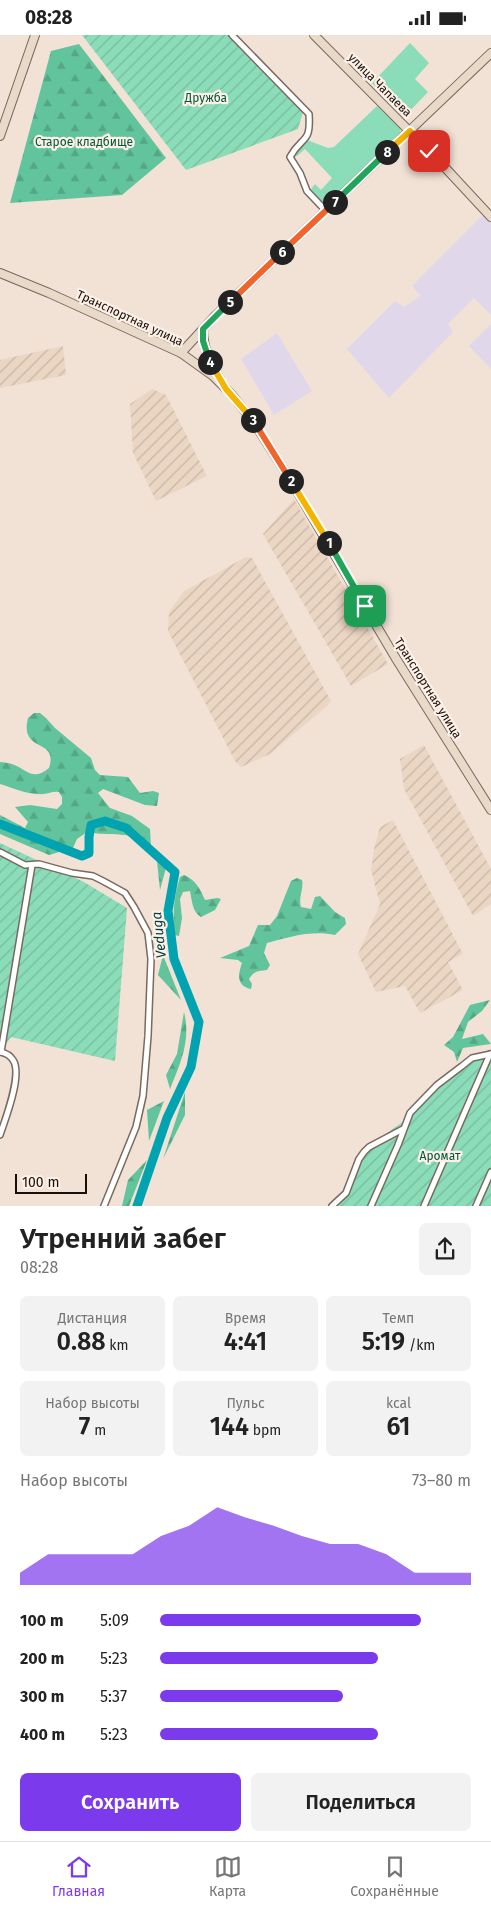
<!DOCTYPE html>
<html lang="ru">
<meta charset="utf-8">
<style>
:root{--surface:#fff;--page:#f2f2f2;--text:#222;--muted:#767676;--line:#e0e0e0;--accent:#7c3aed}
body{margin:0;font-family:"Fira Sans",sans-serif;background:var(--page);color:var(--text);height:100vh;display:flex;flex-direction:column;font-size:19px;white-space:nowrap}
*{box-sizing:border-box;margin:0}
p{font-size:16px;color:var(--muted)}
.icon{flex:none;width:28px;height:28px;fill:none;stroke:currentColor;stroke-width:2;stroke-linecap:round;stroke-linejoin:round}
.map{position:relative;height:1171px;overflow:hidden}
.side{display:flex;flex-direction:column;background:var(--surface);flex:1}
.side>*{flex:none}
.scale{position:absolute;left:15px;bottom:12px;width:72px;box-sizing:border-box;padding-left:5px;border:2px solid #15100c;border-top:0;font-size:14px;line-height:18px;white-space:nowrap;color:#15100c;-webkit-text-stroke:4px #fdf0e6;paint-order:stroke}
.pin{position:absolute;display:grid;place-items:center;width:42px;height:42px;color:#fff;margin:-21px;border-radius:10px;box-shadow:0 2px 8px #0006}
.km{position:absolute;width:25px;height:25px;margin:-12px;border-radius:50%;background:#222;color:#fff;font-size:14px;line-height:25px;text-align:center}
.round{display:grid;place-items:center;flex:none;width:52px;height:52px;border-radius:8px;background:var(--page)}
.summary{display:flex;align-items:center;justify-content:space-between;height:85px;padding:0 20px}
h1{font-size:28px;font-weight:600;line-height:38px}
.metrics{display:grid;grid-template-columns:repeat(3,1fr);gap:8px;height:85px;padding:5px 20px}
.metrics div{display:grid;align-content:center;border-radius:8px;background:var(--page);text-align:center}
.metrics b{font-size:25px;font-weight:600}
.metrics small{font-size:14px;font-weight:400}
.metrics p{font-size:14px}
.chart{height:140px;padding:10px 20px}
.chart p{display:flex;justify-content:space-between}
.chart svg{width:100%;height:90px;margin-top:5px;fill:var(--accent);opacity:.7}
.cta{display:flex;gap:10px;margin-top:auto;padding:10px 20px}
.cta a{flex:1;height:58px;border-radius:8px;background:var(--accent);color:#fff;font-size:20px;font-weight:600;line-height:58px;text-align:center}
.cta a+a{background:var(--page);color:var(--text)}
ul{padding:0 20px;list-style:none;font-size:16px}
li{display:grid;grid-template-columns:80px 60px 1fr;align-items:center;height:38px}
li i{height:12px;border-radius:6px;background:var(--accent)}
.status{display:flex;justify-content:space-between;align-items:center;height:35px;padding:0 25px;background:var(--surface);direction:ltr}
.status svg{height:14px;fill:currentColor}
.tabs{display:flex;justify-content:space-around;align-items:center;height:70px;border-top:1px solid var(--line);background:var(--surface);font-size:14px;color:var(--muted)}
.tabs a{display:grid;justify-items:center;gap:2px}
.tabs .active{color:var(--accent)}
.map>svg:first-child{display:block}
</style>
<div class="status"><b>08:28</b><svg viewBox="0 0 49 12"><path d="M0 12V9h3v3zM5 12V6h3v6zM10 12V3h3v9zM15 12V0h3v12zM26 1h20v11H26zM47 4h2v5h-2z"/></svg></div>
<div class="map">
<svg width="491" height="1171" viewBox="0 0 491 1171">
<defs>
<pattern id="industrial-furrows" width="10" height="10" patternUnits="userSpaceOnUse" patternTransform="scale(1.25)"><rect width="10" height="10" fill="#ebd5c3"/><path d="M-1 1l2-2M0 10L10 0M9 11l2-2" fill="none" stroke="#c9b6a6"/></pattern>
<pattern id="forest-firs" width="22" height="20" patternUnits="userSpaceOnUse" patternTransform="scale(1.25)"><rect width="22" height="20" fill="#62c49c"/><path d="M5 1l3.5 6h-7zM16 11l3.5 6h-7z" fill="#54a785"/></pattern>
<pattern id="garden-furrows" width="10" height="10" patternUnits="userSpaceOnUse" patternTransform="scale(1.25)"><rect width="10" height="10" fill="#8bdcb8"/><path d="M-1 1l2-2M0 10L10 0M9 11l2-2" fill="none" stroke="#77bc9d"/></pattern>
</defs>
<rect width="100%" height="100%" fill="#f2e2d6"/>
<g fill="#e1d7eb">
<polygon points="483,180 491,188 491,280 474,263 448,289 453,297 389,363 347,314 395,266 404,272 421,261 412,251"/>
<polygon points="491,289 491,334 469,311"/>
<polygon points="277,298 312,356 274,380 241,324"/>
</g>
<g fill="url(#industrial-furrows)">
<polygon points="63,311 66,340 0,353 0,325"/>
<polygon points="152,354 166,360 207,441 156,466 133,418 130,369"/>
<polygon points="294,464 388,629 351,651 263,499"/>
<polygon points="246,522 252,523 331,666 327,671 270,719 241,732 235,726 168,596 169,577 184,556"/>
<polygon points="424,710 491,834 491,869 473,881 404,754 400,724"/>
<polygon points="393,785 463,919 448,927 463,955 420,978 405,951 376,957 358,919 380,869 371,835 374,814 380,792"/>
</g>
<g fill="url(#forest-firs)">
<polygon points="79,9 166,123 122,160 10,168 51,16"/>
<path d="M34,678H40L46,683L55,693L91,723L95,735L100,740L128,742L140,758L153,756L159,758L157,771L145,770L103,754L98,758L110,773L132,781L150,794L151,812C135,794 108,802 87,797L77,804L73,813L49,820L0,799V780L25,793L28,787L15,772L30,770L57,774L62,769V762L59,757C52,756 46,760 39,759C26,759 13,753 0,749V727C4,727 8,728 12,729C27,734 32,747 49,733C59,702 19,719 28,683Z"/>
<polygon points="157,826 166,833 160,855"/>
<path d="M184,840C196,845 200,854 205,865L217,863L221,864L215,875L201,882C192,877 192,865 190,856L183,857L180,864L182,883L179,901L175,900C172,882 174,860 180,842Z"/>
<path d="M297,843L302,845C304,854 298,862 301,872L311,874L315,862L320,861L335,877L345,883L346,889L335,900C312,895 289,902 267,908L264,918L270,930L267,935C258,936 254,936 249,944L252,949L251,954C236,951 238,939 242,928L238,925L220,923L249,911L258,890H270L277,881L291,846Z"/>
<polygon points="163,920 181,965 158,940"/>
<polygon points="490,965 482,976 468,987 462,1004 483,999 491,1009 463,1013 457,1027 454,1017 444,1010 453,1002 470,970"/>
<path d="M184,977C191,1005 181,1027 170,1054L166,1040L177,1019Z"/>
<polygon points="185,1057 185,1080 163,1124"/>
<polygon points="164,1066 149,1106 147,1075"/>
<polygon points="147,1125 129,1171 122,1171 128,1145"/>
</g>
<g fill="#8bdcb8">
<polygon points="410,8 429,28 415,44 428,57 404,82 372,48"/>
<polygon points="377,71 400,93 401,98 400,102 328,170 323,170 309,157 315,149 321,155 332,143 305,114 297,121 294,118 307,105 328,113 334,112"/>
</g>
<g fill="url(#garden-furrows)">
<polygon points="82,0 228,0 303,77 298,94 186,135"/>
<polygon points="0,808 84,847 127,873 115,1026 11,1002 0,1017"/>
<polygon points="491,1022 491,1171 338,1171 348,1158 361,1125 383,1101 404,1086 437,1053 472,1025"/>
</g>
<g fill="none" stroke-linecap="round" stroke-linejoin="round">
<polyline stroke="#02a3b0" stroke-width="9" points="0,789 82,821 89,818 89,802 91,790 105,786 126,793 175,837 168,876 174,924 199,987 191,1032 167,1083 137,1171"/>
<g stroke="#786a5f" stroke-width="8">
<g id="street">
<path d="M232,0L309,79C311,110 302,100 290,122L300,138L307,156L326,176"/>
<polyline points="0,817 25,830 39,829 72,838 93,841 103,846 125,858 134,872 148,898 151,924 148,1001 143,1061 136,1092 104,1171"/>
<path d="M0,1017C5,1018 10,1020 13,1025C23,1039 5,1085 0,1100"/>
<polyline points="1,1017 32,830"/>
<polyline points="332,1171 346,1158 359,1124 364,1117 369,1112 403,1094"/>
<polyline points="371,1171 398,1110 410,1078 437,1050 462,1031 472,1023 491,1019"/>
<polyline points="424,1171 490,1019"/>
<polyline points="476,1171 491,1137"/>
</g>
</g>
<g stroke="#786a5f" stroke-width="10">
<g id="secondary">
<polyline points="314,0 438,125 491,182"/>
<polyline points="0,101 35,0"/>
<polyline points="0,238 49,258 181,318 213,341 231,359 253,386 288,441 395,622 491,775"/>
<path d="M203,294C203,313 210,327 220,344"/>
<polyline points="181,318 216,280 491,18"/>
</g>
</g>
<use href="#street" stroke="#fff" stroke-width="5"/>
<use href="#secondary" stroke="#e9d9c8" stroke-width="8"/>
</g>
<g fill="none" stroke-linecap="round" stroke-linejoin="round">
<g stroke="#fff" stroke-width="10">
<polyline id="split-1" points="329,508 365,571"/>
</g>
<g stroke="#fff" stroke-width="10">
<polyline id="split-2" points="291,446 329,508"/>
</g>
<g stroke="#fff" stroke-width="10">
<polyline id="split-3" points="253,385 291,446"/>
</g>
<g stroke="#fff" stroke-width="10">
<polyline id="split-4" points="210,327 226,354 253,385"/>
</g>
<g stroke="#fff" stroke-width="10">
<polyline id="split-5" points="210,327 203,306 203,294 230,267"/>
</g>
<g stroke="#fff" stroke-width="10">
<polyline id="split-6" points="230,267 282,217"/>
</g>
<g stroke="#fff" stroke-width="10">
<polyline id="split-7" points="282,217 335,167"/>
</g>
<g stroke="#fff" stroke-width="10">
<polyline id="split-8" points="335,167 387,117"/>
</g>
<g stroke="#fff" stroke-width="10">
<polyline id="split-9" points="387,117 410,96 429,116"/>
</g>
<use href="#split-1" stroke="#22a559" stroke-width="6"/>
<use href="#split-2" stroke="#f5b400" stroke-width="6"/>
<use href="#split-3" stroke="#f0652b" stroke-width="6"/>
<use href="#split-4" stroke="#f5b400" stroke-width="6"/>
<use href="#split-5" stroke="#22a559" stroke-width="6"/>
<use href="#split-6" stroke="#f0652b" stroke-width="6"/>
<use href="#split-7" stroke="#f0652b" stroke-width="6"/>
<use href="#split-8" stroke="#22a559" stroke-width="6"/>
<use href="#split-9" stroke="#f5b400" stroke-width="6"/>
</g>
<g text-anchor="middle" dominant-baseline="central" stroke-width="4.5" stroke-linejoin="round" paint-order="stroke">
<g font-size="12" fill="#15100c" stroke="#fdf0e6">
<text transform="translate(380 50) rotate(45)">улица Чапаева</text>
<text transform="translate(130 283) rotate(25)">Транспортная улица</text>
<text transform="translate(428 653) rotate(58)">Транспортная улица</text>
</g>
<g font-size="12" fill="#03573d" stroke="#fdf0e6">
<text x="206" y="63">Дружба</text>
<text x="84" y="107">Старое кладбище</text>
<text x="440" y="1121">Аромат</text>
</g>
<g font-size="14" font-style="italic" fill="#044146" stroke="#fdf0e6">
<text transform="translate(159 900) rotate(-96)">Veduga</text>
</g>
</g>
</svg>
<div class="scale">100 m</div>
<div class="pin" style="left:365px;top:571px;background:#1e9e55"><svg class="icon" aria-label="arrive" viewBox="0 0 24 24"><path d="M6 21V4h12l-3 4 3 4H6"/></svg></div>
<div class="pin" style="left:429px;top:116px;background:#d93025"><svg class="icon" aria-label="check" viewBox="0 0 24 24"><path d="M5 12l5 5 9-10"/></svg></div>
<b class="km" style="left:329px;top:508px">1</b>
<b class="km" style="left:291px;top:446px">2</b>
<b class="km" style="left:253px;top:385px">3</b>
<b class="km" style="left:210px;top:327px">4</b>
<b class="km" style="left:230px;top:267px">5</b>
<b class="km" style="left:282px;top:217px">6</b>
<b class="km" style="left:335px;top:167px">7</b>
<b class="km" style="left:387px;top:117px">8</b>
</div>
<section class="side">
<div class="summary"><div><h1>Утренний забег</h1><p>08:28</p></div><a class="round"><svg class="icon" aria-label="share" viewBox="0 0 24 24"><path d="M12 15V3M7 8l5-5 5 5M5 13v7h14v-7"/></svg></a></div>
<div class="metrics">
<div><p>Дистанция</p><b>0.88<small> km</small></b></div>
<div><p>Время</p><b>4:41</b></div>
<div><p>Темп</p><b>5:19<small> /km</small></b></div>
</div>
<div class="metrics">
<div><p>Набор высоты</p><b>7<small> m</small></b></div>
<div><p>Пульс</p><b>144<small> bpm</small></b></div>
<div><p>kcal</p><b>61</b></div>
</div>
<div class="chart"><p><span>Набор высоты</span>73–80 m</p>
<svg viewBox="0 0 160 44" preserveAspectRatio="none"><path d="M0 44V38L10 29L20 29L30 29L40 29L50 20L60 15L70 6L80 11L90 15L100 20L110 24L120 24L130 29L140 38L150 38L160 38V44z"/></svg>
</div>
<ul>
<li><b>100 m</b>5:09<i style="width:84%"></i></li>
<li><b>200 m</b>5:23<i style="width:70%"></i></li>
<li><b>300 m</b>5:37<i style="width:59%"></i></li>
<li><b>400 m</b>5:23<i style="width:70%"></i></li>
</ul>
<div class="cta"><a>Сохранить</a><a>Поделиться</a></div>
</section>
<nav class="tabs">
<a class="active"><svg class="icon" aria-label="home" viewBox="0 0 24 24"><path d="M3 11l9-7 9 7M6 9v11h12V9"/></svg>Главная</a>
<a><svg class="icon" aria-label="map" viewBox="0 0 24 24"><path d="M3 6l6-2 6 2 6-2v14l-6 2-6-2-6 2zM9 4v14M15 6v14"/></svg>Карта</a>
<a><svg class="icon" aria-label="saved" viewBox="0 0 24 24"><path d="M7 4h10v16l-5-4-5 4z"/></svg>Сохранённые</a>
</nav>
